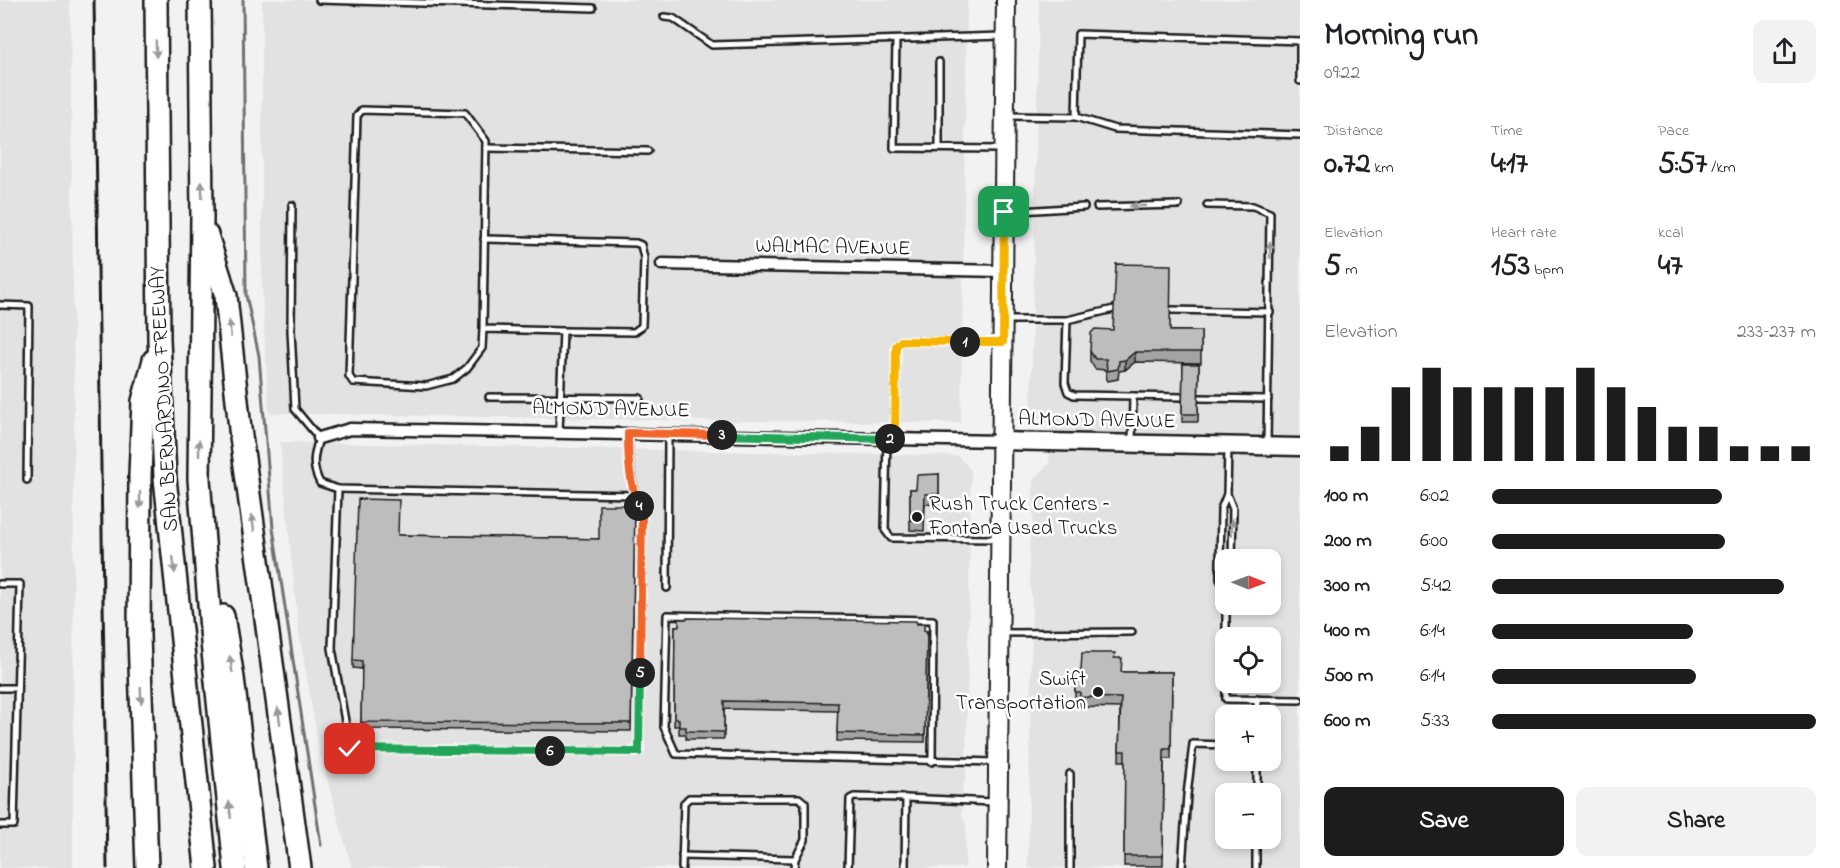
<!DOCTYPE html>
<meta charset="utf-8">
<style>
:root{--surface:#fff;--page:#f2f2f2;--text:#202124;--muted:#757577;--accent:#1c1c1c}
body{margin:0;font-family:"Indie Flower",sans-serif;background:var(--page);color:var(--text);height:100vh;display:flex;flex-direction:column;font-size:22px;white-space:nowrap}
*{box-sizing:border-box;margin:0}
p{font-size:20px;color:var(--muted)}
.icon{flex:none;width:33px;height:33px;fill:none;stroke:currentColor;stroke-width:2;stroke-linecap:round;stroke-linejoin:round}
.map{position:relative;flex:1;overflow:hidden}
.panel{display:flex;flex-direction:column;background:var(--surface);width:540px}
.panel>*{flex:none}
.needle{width:39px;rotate:91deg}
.fabs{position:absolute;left:1215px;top:549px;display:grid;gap:12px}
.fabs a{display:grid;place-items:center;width:66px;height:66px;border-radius:12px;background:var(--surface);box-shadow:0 3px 9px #0003;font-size:30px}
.pin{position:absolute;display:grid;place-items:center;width:51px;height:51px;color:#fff;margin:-26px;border-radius:12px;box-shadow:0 3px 9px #0006}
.km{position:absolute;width:30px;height:30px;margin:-15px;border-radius:50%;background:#222;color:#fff;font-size:16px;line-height:30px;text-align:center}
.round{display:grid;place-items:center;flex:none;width:63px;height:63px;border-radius:12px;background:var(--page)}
.summary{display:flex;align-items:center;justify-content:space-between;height:102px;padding:0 24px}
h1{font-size:33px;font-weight:800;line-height:45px}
.stats{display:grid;grid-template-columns:repeat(3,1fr);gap:9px;height:102px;padding:6px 24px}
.stats div{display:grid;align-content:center}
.stats b{font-size:30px;font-weight:800}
.stats small{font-size:16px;font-weight:400}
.stats p{font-size:16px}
.chart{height:168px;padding:12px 24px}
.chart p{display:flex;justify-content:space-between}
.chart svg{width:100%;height:108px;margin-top:6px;stroke:var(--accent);stroke-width:6}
.cta{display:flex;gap:12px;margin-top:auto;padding:12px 24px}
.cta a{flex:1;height:69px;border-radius:12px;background:var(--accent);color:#fff;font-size:24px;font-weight:800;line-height:69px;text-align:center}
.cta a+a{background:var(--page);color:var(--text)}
ul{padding:0 24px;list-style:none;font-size:20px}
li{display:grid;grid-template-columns:96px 72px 1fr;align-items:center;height:45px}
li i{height:15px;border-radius:8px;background:var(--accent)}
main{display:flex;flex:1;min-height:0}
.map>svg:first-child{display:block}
</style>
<main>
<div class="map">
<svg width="1300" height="868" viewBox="0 0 1300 868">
<rect width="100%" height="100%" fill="#f2f2f2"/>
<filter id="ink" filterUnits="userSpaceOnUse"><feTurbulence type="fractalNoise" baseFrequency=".0167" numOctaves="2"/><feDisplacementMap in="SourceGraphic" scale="12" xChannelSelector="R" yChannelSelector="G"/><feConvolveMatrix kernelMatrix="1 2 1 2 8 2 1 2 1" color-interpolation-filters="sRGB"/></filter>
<g filter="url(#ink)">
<g fill="#e2e2e2" fill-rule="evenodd">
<polygon points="0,0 70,0 74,386 73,868 0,868"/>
<polygon points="262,0 967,0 961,423 656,420 269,413 262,294"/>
<path d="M1039,0H1300V868H1028L1032,607L1029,568L1030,528L1033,523V479L1049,464L1050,428L1031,410ZM1226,560H1270V604H1226ZM1226,638H1270V682H1226ZM1226,716H1270V760H1226ZM1226,794H1270V838H1226Z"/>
<polygon points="280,442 958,456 971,470 966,778 962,789 962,815 966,824 965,868 352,868 320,754 298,626"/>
</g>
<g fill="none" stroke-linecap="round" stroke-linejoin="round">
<polyline stroke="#707070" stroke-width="3" points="243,0 246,295 259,356 273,528 321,845"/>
<g stroke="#1c1c1c" stroke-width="10">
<g id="lane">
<polyline points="319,0 593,8"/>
<polyline points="664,17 673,18 712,45 1002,36"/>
<polyline points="896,40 894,148 1001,149"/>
<polyline points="1007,116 1076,117 1115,129 1300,135"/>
<polyline points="1076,117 1078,34 1300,41 1300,81"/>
<polyline points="486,148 648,151"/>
<polyline points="939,148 939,62"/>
<path d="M292,205L291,330L295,409L319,438C314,455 311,466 320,483L338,489L634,495"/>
<polyline points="1207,205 1253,206 1270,213 1267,445"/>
<polyline points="1097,207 1179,205"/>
<polyline points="1006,212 1084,207"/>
<polyline points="484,239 636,243 641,245 644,258 642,326 634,332 563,331"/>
<polyline points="0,305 29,306 27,480"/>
<polyline points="1171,310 1270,312"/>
<polyline points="1005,320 1067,320 1065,383 1068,392 1074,395 1133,396 1132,442"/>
<polyline points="1067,320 1114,309"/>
<polyline points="483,329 482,348 467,368 453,379 426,386 353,382 349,376 357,116 362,110 465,113 486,141 483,329 563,331 559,432"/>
<polyline points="1133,396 1182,397"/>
<polyline points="489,397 640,398"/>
<polyline points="1199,398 1268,399"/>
<polyline points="887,439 885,530 891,538 998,539"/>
<polyline points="895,439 896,346 901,341 998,342"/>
<polyline points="1228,447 1227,494 1233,509 1232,560"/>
<path d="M338,489L332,648L350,749L639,752L642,514C631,489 629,463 628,435"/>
<polyline points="0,584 20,584 14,825 0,825"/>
<polyline points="667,588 668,436"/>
<polyline points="1226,590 1220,579 1220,565 1221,509 1227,494"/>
<polyline points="1004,633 1132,632"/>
<polyline points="1226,638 1226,604"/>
<polyline points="1226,682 1226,699 1300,700"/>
<polyline points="0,688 17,688"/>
<polyline points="1257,716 1257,699"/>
<polyline points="932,762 933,620 667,615 664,727 676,754 996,762"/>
<polyline points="1257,794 1257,760"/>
<polyline points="682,856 795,859"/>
<polyline points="682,868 684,803 689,798 799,798 805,803 805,840 795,859 794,868"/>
<polyline points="848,868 850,799 854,797 906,798"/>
<polyline points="905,868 906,798 993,802"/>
<polyline points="1070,868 1070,774"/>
<polyline points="1182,868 1187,795 1193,744 1226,745"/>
<polyline points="1256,868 1256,838"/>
</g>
</g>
<g stroke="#1c1c1c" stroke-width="15">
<g id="street">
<polyline points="662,264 1003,271"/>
<polyline points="319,438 350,429 1001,441"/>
</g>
</g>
<g stroke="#1c1c1c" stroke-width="21">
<polyline id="secondary" points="1001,441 1300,447"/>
</g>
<g stroke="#1c1c1c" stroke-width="22">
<polyline id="primary" points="997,868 1006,0"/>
</g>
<g stroke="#1c1c1c" stroke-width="26">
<g id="highway">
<polyline points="156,0 159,339 165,478 206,868"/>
<polyline points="200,0 202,217 199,479 212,642 235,868"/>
<polyline points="207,235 226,296 240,429 300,868"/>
<polyline points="223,616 233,678 256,868"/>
<polyline points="147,868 139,636 140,475 143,401 154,360"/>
</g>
</g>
<use href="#lane" stroke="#fff" stroke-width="5"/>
<use href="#street" stroke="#fff" stroke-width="10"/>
<use href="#secondary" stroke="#fff" stroke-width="16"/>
<use href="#primary" stroke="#fff" stroke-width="18"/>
<use href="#highway" stroke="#fff" stroke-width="21"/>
<polyline stroke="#1c1c1c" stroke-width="3" points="94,0 107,868"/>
</g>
<g fill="#a3a3a3" stroke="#1c1c1c" stroke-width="1.5">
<polygon points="1113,330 1201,331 1201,363 1135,362 1125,370 1119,371 1118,379 1107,381 1106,370 1095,369 1090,361 1090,351"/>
<polygon points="1183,364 1199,364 1198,422 1182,422"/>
<polygon points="939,474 939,505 925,504 924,531 910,530 910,489 916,489"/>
<polygon points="635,505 631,731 361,729 362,669 353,668 353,660 398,535 599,539"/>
<polygon points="917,624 924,631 927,631 925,742 837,741 838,711 724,709 724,739 686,739 686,734 679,734 679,726 674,726 675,626"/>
<polygon points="1115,658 1122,672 1172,672 1171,759 1164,759 1163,866 1124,866 1125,761 1119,761 1120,708 1080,707 1080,702 1075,702 1075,671 1081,671"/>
</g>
<polygon fill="#848484" stroke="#1c1c1c" stroke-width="1.5" points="1135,352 1135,362 1125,370 1125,360"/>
<g fill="#bdbdbd" stroke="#1c1c1c" stroke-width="1.5">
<polygon points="1116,264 1171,265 1170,331 1201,331 1201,352 1135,352 1125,360 1119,361 1118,369 1107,371 1106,359 1095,359 1090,351 1091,333 1095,329 1113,330"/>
<polygon points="1183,364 1199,364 1198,414 1182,414"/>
<polygon points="939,474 939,494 925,494 924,521 910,520 910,489 916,489 917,475"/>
<polygon points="358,499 399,500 398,535 599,539 599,505 635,505 631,723 361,722 362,661 353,660"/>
<polygon points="687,618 916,621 917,624 924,624 924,631 927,631 925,735 837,733 838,703 724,701 724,732 686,731 686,727 679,727 679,719 674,719 675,626 679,626 679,619 687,619"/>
<polygon points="1082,653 1115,653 1114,658 1122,658 1121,672 1172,672 1171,749 1164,749 1163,856 1124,856 1125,751 1119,751 1121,698 1080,697 1080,692 1075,692 1075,671 1081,671"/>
</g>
<defs><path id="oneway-solid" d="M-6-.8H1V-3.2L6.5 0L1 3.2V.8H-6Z" transform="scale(1.5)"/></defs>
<g fill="#999">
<use href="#oneway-solid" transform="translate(156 49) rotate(89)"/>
<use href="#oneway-solid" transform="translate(202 190) rotate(-91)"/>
<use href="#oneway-solid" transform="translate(1138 206) rotate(179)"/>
<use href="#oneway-solid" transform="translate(1270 250) rotate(-90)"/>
<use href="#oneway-solid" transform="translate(230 329) rotate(-96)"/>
<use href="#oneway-solid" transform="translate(199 448) rotate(-90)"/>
<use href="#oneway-solid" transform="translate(140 500) rotate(90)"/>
<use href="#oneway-solid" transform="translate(253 523) rotate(-98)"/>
<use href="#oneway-solid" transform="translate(1232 527) rotate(-89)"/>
<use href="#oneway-solid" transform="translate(174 565) rotate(84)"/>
<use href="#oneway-solid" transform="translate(231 664) rotate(-100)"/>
<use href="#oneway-solid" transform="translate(141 695) rotate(88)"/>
<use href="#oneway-solid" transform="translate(279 716) rotate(-98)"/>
<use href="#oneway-solid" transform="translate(230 810) rotate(-96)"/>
</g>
</g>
<g fill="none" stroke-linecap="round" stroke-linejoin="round" filter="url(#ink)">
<g stroke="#fff" stroke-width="12">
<polyline id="split-1" points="965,342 1003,342 1004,212"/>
</g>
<g stroke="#fff" stroke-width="12">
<polyline id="split-2" points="890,439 895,439 896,346 901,341 965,342"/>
</g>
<g stroke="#fff" stroke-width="12">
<polyline id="split-3" points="722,435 890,439"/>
</g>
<g stroke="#fff" stroke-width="12">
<path id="split-4" d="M639,506C629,483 628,457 628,433L722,435"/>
</g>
<g stroke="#fff" stroke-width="12">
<polyline id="split-5" points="639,506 642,514 640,673"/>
</g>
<g stroke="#fff" stroke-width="12">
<polyline id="split-6" points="550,751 639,752 640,673"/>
</g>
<g stroke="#fff" stroke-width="12">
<polyline id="split-7" points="350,749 550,751"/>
</g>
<use href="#split-1" stroke="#f5b400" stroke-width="8"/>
<use href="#split-2" stroke="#f5b400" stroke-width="8"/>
<use href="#split-3" stroke="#22a559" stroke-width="8"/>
<use href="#split-4" stroke="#f0652b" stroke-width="8"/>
<use href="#split-5" stroke="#f0652b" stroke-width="8"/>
<use href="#split-6" stroke="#22a559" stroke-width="8"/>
<use href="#split-7" stroke="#22a559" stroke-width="8"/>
</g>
<g fill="#1c1c1c" stroke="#fff" stroke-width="2">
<circle cx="917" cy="517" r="6"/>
<circle cx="1098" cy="692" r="6"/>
</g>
<g text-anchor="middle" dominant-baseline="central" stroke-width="5" stroke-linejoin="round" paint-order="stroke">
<g font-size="21" fill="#1c1c1c" stroke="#fff">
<text transform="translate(833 248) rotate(1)">WALMAC AVENUE</text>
<text transform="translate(165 399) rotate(-93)">SAN BERNARDINO FREEWAY</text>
<text transform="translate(611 410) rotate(1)">ALMOND AVENUE</text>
<text transform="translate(1097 421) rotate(1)">ALMOND AVENUE</text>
</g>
<g font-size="21" fill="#1c1c1c" stroke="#fff" text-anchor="start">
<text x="929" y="505">Rush Truck Centers –<tspan x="929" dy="24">Fontana Used Trucks</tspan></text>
<text x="1086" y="680" text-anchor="end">Swift<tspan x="1086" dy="24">Transportation</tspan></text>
</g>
</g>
</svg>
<div class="fabs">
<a><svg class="needle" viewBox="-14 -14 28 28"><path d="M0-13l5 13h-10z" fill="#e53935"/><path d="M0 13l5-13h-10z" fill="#757577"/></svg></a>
<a><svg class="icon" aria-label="locate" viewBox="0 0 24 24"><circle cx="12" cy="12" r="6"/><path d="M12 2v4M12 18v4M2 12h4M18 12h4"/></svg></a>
<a>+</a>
<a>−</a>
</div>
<div class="pin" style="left:1004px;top:212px;background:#1e9e55"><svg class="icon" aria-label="arrive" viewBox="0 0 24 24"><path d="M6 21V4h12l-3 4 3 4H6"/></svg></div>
<div class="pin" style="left:350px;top:749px;background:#d93025"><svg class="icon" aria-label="check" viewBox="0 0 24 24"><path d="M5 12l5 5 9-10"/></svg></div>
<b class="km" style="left:965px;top:342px">1</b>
<b class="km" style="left:890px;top:439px">2</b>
<b class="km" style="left:722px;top:435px">3</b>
<b class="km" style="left:639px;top:506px">4</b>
<b class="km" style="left:640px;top:673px">5</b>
<b class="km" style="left:550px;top:751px">6</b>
</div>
<section class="panel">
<div class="summary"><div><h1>Morning run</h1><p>09:22</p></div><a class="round"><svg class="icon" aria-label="share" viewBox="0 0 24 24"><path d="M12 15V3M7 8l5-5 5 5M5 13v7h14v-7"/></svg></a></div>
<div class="stats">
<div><p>Distance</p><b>0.72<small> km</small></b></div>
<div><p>Time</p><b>4:17</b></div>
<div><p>Pace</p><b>5:57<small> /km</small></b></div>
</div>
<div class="stats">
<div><p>Elevation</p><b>5<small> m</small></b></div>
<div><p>Heart rate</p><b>153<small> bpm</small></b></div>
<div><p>kcal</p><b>47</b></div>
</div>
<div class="chart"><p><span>Elevation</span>233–237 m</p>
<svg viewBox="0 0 160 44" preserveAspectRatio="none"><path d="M5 44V38M15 44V30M25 44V14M35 44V6M45 44V14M55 44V14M65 44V14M75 44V14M85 44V6M95 44V14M105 44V22M115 44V30M125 44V30M135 44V38M145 44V38M155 44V38"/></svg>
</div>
<ul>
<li><b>100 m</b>6:02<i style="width:71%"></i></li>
<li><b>200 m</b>6:00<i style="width:72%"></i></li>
<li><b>300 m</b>5:42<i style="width:90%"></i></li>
<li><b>400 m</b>6:14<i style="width:62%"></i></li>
<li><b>500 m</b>6:14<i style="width:63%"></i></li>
<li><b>600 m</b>5:33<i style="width:100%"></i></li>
</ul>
<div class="cta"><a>Save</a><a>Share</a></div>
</section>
</main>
